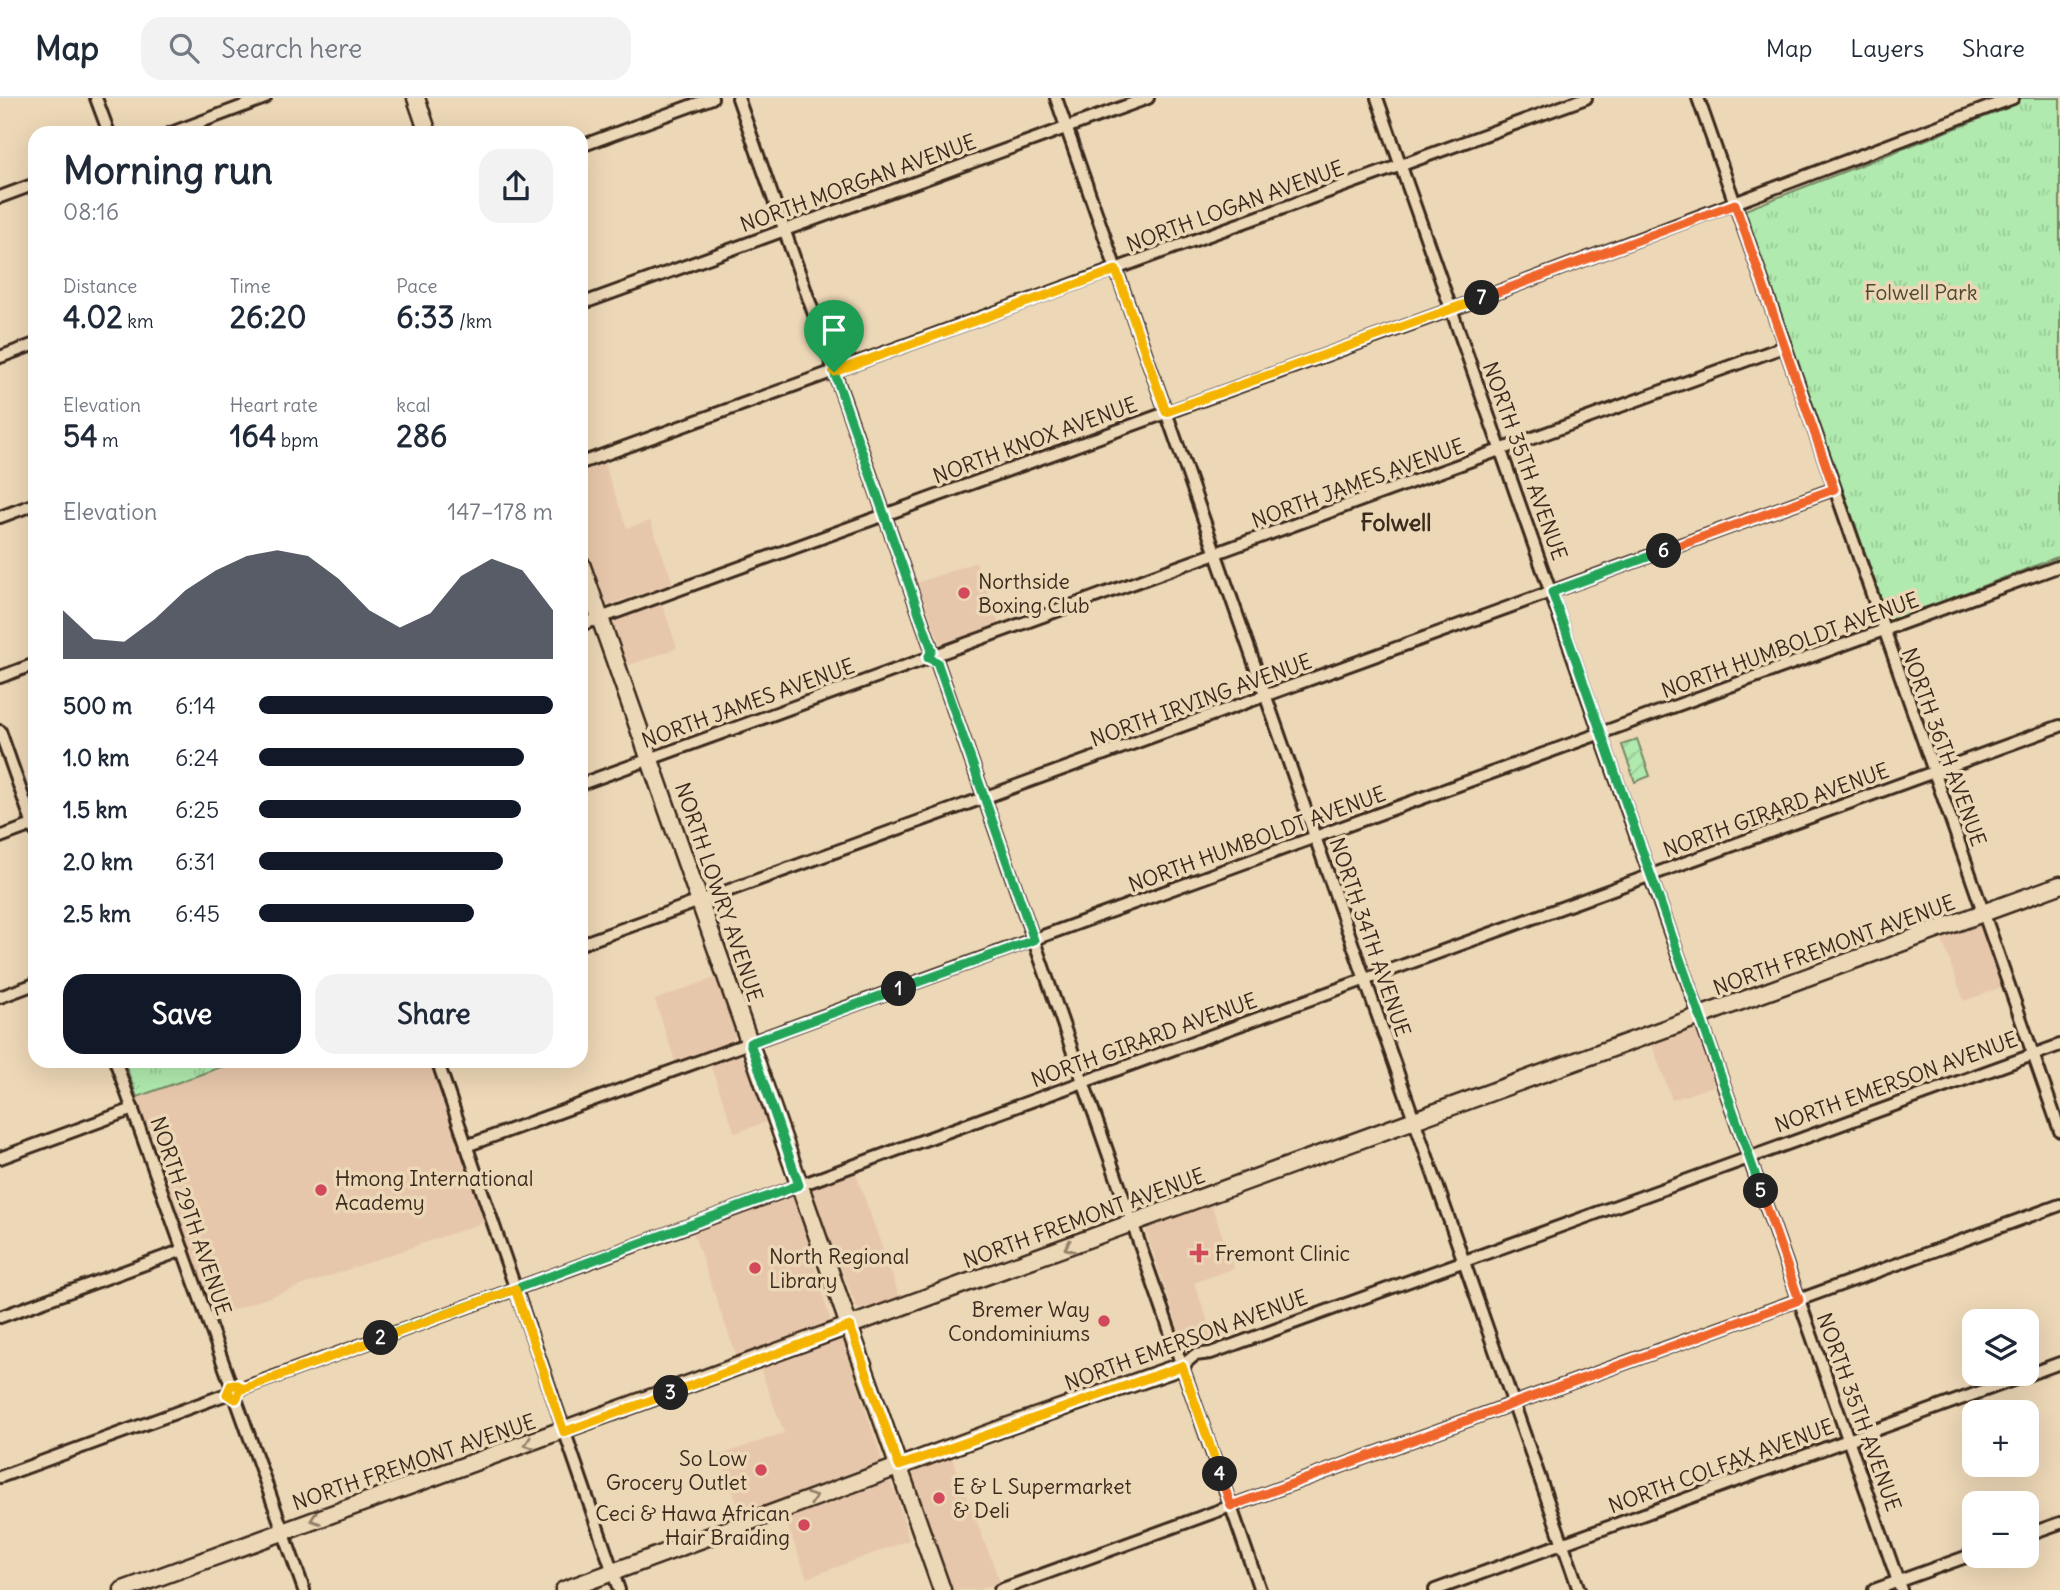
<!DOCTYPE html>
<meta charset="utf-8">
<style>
:root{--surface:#fff;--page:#f2f2f3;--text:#1f2937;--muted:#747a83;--line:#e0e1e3;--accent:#111827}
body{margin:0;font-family:Delius,sans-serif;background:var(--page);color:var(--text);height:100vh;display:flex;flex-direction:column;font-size:26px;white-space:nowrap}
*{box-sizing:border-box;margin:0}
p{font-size:23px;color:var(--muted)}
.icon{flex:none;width:38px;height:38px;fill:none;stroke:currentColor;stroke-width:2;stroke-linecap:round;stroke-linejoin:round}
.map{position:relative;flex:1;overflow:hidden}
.side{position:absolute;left:28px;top:28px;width:560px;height:942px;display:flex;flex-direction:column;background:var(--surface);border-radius:21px;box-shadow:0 7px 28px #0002}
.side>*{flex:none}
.fabs{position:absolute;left:1962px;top:1211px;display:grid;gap:14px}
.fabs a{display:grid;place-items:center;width:77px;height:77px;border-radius:14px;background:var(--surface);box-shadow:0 7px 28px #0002;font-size:35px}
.pin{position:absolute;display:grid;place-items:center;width:60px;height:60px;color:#fff;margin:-72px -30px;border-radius:50% 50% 50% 0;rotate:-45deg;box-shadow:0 0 7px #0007}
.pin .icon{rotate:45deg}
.km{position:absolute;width:35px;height:35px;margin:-18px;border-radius:50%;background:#222;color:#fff;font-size:19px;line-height:35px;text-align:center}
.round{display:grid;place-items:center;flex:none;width:74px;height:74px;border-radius:21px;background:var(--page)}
.summary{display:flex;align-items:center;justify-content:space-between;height:119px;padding:0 35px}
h1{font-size:38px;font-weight:700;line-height:52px}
.stats{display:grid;grid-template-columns:repeat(3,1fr);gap:10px;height:119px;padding:7px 35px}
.stats div{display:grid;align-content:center}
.stats b{font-size:30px;font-weight:700}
.stats small{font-size:19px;font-weight:400}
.stats p{font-size:19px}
.chart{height:196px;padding:14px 35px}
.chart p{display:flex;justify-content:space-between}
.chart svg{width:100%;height:126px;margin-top:7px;fill:var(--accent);opacity:.7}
.primary-button{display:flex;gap:14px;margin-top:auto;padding:14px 35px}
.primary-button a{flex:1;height:80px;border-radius:21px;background:var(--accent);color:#fff;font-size:28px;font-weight:700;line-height:80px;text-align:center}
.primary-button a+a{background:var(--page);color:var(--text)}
ul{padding:0 35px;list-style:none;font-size:23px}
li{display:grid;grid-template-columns:112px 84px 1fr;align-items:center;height:52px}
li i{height:18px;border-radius:9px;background:var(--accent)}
header{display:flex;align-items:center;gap:42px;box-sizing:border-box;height:98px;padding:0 35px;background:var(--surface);border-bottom:2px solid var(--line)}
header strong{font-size:33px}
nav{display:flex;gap:38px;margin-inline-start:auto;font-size:24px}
.search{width:490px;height:63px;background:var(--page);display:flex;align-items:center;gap:18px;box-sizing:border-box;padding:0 24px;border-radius:21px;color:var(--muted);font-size:26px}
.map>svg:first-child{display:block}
</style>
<header>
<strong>Map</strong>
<div class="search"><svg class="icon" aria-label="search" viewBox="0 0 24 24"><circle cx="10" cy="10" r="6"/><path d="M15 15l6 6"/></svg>Search here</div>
<nav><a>Map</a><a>Layers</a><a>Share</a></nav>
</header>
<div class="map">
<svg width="2060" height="1492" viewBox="0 0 2060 1492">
<defs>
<pattern id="park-tufts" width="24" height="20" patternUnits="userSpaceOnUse" patternTransform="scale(1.75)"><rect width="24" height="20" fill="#b0eaae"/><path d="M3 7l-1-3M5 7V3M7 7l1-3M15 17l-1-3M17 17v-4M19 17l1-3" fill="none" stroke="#98c995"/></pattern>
<pattern id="garden-furrows" width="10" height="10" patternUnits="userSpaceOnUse" patternTransform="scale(1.75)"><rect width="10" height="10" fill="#b0eaae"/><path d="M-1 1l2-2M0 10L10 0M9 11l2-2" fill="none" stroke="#98c995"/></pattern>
</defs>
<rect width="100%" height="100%" fill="#ecd7b6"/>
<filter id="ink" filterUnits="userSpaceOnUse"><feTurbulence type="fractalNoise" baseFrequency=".0143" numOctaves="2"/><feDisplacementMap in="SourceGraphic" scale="14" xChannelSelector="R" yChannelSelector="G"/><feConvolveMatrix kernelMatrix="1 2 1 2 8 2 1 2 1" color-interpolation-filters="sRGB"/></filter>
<g filter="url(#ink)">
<g fill="#e7c7ab">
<polygon points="603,363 627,430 650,423 673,485 608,507 603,501 581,437 581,372"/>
<polygon points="976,464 999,526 941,547 917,485"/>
<polygon points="661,503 677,550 627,568 612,529 614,522"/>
<polygon points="1979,823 2004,888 1964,903 1941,839"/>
<polygon points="719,878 734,928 735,939 731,943 675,963 655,902"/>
<polygon points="1687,929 1700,931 1719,986 1672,1002 1651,944"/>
<polygon points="737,957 749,962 769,1023 735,1035 710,966"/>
<polygon points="238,963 429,963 484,1124 215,1218 137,999"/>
<polygon points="855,1073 900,1200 863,1213 857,1210 811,1096 817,1086"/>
<polygon points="790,1097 796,1103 831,1225 737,1260 692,1132"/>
<polygon points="1211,1106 1234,1170 1194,1185 1216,1246 1191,1254 1185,1250 1146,1133 1149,1127"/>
<polygon points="839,1240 843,1242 883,1366 742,1419 720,1357 784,1335 759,1267"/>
<polygon points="951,1357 1000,1484 978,1492 952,1492 912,1378 916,1370"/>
<polygon points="888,1381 896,1396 909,1442 807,1480 784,1418"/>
</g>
<g fill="url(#park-tufts)" stroke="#768a66" stroke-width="2">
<polygon points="2005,0 2060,0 2060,458 1895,522 1887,518 1745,112 2008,10"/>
<polygon points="124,963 124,962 238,963 137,999"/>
</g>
<polygon fill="url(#garden-furrows)" stroke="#768a66" stroke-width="2" points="1637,641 1650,678 1635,684 1622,647"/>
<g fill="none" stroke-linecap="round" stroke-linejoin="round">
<g stroke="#3b2a1e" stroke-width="16">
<g id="street">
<polyline points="96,0 109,35"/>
<polyline points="738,0 932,552"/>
<polyline points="1056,0 1579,1492"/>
<polyline points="1377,0 1901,1492"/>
<polyline points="1698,0 2060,1033"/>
<polyline points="171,35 265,0"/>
<polyline points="581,48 712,0"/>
<polyline points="0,99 35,86"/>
<polyline points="581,206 1148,0"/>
<polyline points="0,259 35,246"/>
<polyline points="581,365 1586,0"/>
<polyline points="0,419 35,406"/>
<polyline points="581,527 1461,208 2013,0"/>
<polyline points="941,555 1786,248"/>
<polyline points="937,564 1260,1492"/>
<polyline points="0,579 35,566"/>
<polyline points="0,633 35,733"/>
<polyline points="581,686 928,560"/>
<polyline points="0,739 35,726"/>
<polyline points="581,846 1834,391"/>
<polyline points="0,899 35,886"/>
<polyline points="115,962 231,1287"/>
<polyline points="437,962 619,1492"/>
<polyline points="466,1048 2060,468"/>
<polyline points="0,1060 133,1011"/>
<polyline points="0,1219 183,1152"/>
<polyline points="1182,1268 1195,1257 1211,1255 2060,947"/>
<polyline points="241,1291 2060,628"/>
<polyline points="236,1301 304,1492"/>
<polyline points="0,1379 227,1296"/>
<polyline points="2026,1437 2060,1425"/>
<polyline points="1000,1492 2060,1107"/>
<polyline points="1435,1492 2060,1265"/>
<polyline points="1874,1492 1974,1456"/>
</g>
</g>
<g stroke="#3b2a1e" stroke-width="21">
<g id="secondary">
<polyline points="416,0 428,35"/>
<polyline points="581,466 942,1492"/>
<polyline points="123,1492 2060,787"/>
<polyline points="564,1492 1006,1329 1182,1268"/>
</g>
</g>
<use href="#street" stroke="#ecd7b6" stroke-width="10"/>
<use href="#secondary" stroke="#ecd7b6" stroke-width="16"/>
</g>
<defs><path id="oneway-chevron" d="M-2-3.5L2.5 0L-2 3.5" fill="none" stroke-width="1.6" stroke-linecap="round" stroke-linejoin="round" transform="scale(1.75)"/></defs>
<g stroke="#94806a">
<use href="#oneway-chevron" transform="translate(1069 1149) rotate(159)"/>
<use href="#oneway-chevron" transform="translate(529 1346) rotate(161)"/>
<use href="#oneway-chevron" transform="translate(812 1400) rotate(-20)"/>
<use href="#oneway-chevron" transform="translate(315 1421) rotate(161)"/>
</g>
</g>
<g fill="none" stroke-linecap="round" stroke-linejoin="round" filter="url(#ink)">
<g stroke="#fff" stroke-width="14">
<polyline id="split-1" points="834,274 932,552 928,560 937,564 1034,842 899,891"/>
</g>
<g stroke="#fff" stroke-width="14">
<polyline id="split-2" points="381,1240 799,1087 750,945 899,891"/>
</g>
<g stroke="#fff" stroke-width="14">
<polyline id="split-3" points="381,1240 246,1290 241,1291 238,1287 231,1287 227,1296 236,1301 241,1291 246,1290 515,1191 564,1334 671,1295"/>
</g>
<g stroke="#fff" stroke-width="14">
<polyline id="split-4" points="671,1295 850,1228 899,1368 1182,1268 1220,1376"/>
</g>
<g stroke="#fff" stroke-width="14">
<polyline id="split-5" points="1220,1376 1231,1408 1799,1202 1761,1093"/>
</g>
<g stroke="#fff" stroke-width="14">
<polyline id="split-6" points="1664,453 1552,494 1761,1093"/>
</g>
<g stroke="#fff" stroke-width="14">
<polyline id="split-7" points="1482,200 1735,106 1834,391 1664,453"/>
</g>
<g stroke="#fff" stroke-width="14">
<polyline id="split-8" points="834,274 1116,172 1166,314 1482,200"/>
</g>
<use href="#split-1" stroke="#22a559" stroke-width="9"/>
<use href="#split-2" stroke="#22a559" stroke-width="9"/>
<use href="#split-3" stroke="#f5b400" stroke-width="9"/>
<use href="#split-4" stroke="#f5b400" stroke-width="9"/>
<use href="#split-5" stroke="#f0652b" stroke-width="9"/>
<use href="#split-6" stroke="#22a559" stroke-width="9"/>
<use href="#split-7" stroke="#f0652b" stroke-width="9"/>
<use href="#split-8" stroke="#f5b400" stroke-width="9"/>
</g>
<g fill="#d1495b" stroke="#ecd7b6" stroke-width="2.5">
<circle cx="964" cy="495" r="7"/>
<circle cx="321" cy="1092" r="7"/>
<path d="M1195.5 1144.5h7v7h7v7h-7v7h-7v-7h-7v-7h7z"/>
<circle cx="755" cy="1170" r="7"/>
<circle cx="1104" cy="1223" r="7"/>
<circle cx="761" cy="1372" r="7"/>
<circle cx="939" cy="1400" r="7"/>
<circle cx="804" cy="1427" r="7"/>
</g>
<g text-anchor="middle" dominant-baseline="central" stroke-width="7" stroke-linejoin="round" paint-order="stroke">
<g font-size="21" fill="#3b2a1e" stroke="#ecd7b6">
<text transform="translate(858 85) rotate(-20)">NORTH MORGAN AVENUE</text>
<text transform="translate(1235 108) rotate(-20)">NORTH LOGAN AVENUE</text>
<text transform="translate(1035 342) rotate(-20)">NORTH KNOX AVENUE</text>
<text transform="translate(1525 363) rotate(70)">NORTH 35TH AVENUE</text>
<text transform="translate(1358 385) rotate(-20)">NORTH JAMES AVENUE</text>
<text transform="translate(1790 547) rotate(-20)">NORTH HUMBOLDT AVENUE</text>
<text transform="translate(1201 602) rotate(-20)">NORTH IRVING AVENUE</text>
<text transform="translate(748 605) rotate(-20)">NORTH JAMES AVENUE</text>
<text transform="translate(1944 649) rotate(70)">NORTH 36TH AVENUE</text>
<text transform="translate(1776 712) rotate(-20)">NORTH GIRARD AVENUE</text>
<text transform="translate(1257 741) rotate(-20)">NORTH HUMBOLDT AVENUE</text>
<text transform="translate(719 794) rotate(71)">NORTH LOWRY AVENUE</text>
<text transform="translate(1370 839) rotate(71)">NORTH 34TH AVENUE</text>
<text transform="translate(1834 847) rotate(-20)">NORTH FREMONT AVENUE</text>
<text transform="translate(1144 942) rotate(-20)">NORTH GIRARD AVENUE</text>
<text transform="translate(1896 984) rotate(-20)">NORTH EMERSON AVENUE</text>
<text transform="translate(191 1118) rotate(71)">NORTH 29TH AVENUE</text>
<text transform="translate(1084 1120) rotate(-20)">NORTH FREMONT AVENUE</text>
<text transform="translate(1186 1242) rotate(-20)">NORTH EMERSON AVENUE</text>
<text transform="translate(1859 1314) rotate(70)">NORTH 35TH AVENUE</text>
<text transform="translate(414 1364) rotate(-19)">NORTH FREMONT AVENUE</text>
<text transform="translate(1721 1368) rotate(-20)">NORTH COLFAX AVENUE</text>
</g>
<g font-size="21" fill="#4d4734" stroke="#ecd7b6">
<text x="1921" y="194">Folwell Park</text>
</g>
<g font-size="21" fill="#3b2a1e" stroke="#ecd7b6" text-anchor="start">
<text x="978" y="483">Northside<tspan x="978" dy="24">Boxing Club</tspan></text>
<text x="335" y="1080">Hmong International<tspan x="335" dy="24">Academy</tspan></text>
<text x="1215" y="1155">Fremont Clinic</text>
<text x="769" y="1158">North Regional<tspan x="769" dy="24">Library</tspan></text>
<text x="1090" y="1211" text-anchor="end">Bremer Way<tspan x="1090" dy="24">Condominiums</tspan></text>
<text x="747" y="1360" text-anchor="end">So Low<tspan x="747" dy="24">Grocery Outlet</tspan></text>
<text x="953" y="1388">E &amp; L Supermarket<tspan x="953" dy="24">&amp; Deli</tspan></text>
<text x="790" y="1415" text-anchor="end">Ceci &amp; Hawa African<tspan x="790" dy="24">Hair Braiding</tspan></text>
</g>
<g font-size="23" font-weight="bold" fill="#3b2a1e" stroke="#ecd7b6">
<text x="1396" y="424">Folwell</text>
</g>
</g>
</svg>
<div class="fabs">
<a><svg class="icon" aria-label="layers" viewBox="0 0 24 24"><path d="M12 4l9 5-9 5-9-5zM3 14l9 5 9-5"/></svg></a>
<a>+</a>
<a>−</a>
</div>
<div class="pin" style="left:834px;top:274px;background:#1e9e55"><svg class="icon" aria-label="arrive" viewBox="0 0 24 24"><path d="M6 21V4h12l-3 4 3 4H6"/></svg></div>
<b class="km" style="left:899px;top:891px">1</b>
<b class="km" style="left:381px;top:1240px">2</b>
<b class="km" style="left:671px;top:1295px">3</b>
<b class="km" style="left:1220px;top:1376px">4</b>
<b class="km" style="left:1761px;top:1093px">5</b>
<b class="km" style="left:1664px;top:453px">6</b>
<b class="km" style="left:1482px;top:200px">7</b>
<section class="side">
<div class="summary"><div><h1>Morning run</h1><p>08:16</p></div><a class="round"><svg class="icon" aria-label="share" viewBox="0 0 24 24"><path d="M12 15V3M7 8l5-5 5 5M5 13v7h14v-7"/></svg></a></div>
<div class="stats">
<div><p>Distance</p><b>4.02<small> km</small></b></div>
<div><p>Time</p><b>26:20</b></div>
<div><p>Pace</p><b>6:33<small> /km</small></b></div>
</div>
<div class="stats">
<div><p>Elevation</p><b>54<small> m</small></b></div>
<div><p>Heart rate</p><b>164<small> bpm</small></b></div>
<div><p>kcal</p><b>286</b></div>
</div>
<div class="chart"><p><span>Elevation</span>147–178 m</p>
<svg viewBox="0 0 160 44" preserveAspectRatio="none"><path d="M0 44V27L10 37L20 38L30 30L40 20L50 13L60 8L70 6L80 8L90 16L100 27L110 33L120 28L130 15L140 9L150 13L160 27V44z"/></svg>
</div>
<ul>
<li><b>500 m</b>6:14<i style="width:100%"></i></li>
<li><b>1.0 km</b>6:24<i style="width:90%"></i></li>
<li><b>1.5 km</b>6:25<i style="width:89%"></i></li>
<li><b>2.0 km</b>6:31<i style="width:83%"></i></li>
<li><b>2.5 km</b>6:45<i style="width:73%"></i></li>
</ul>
<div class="primary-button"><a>Save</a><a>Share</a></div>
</section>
</div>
